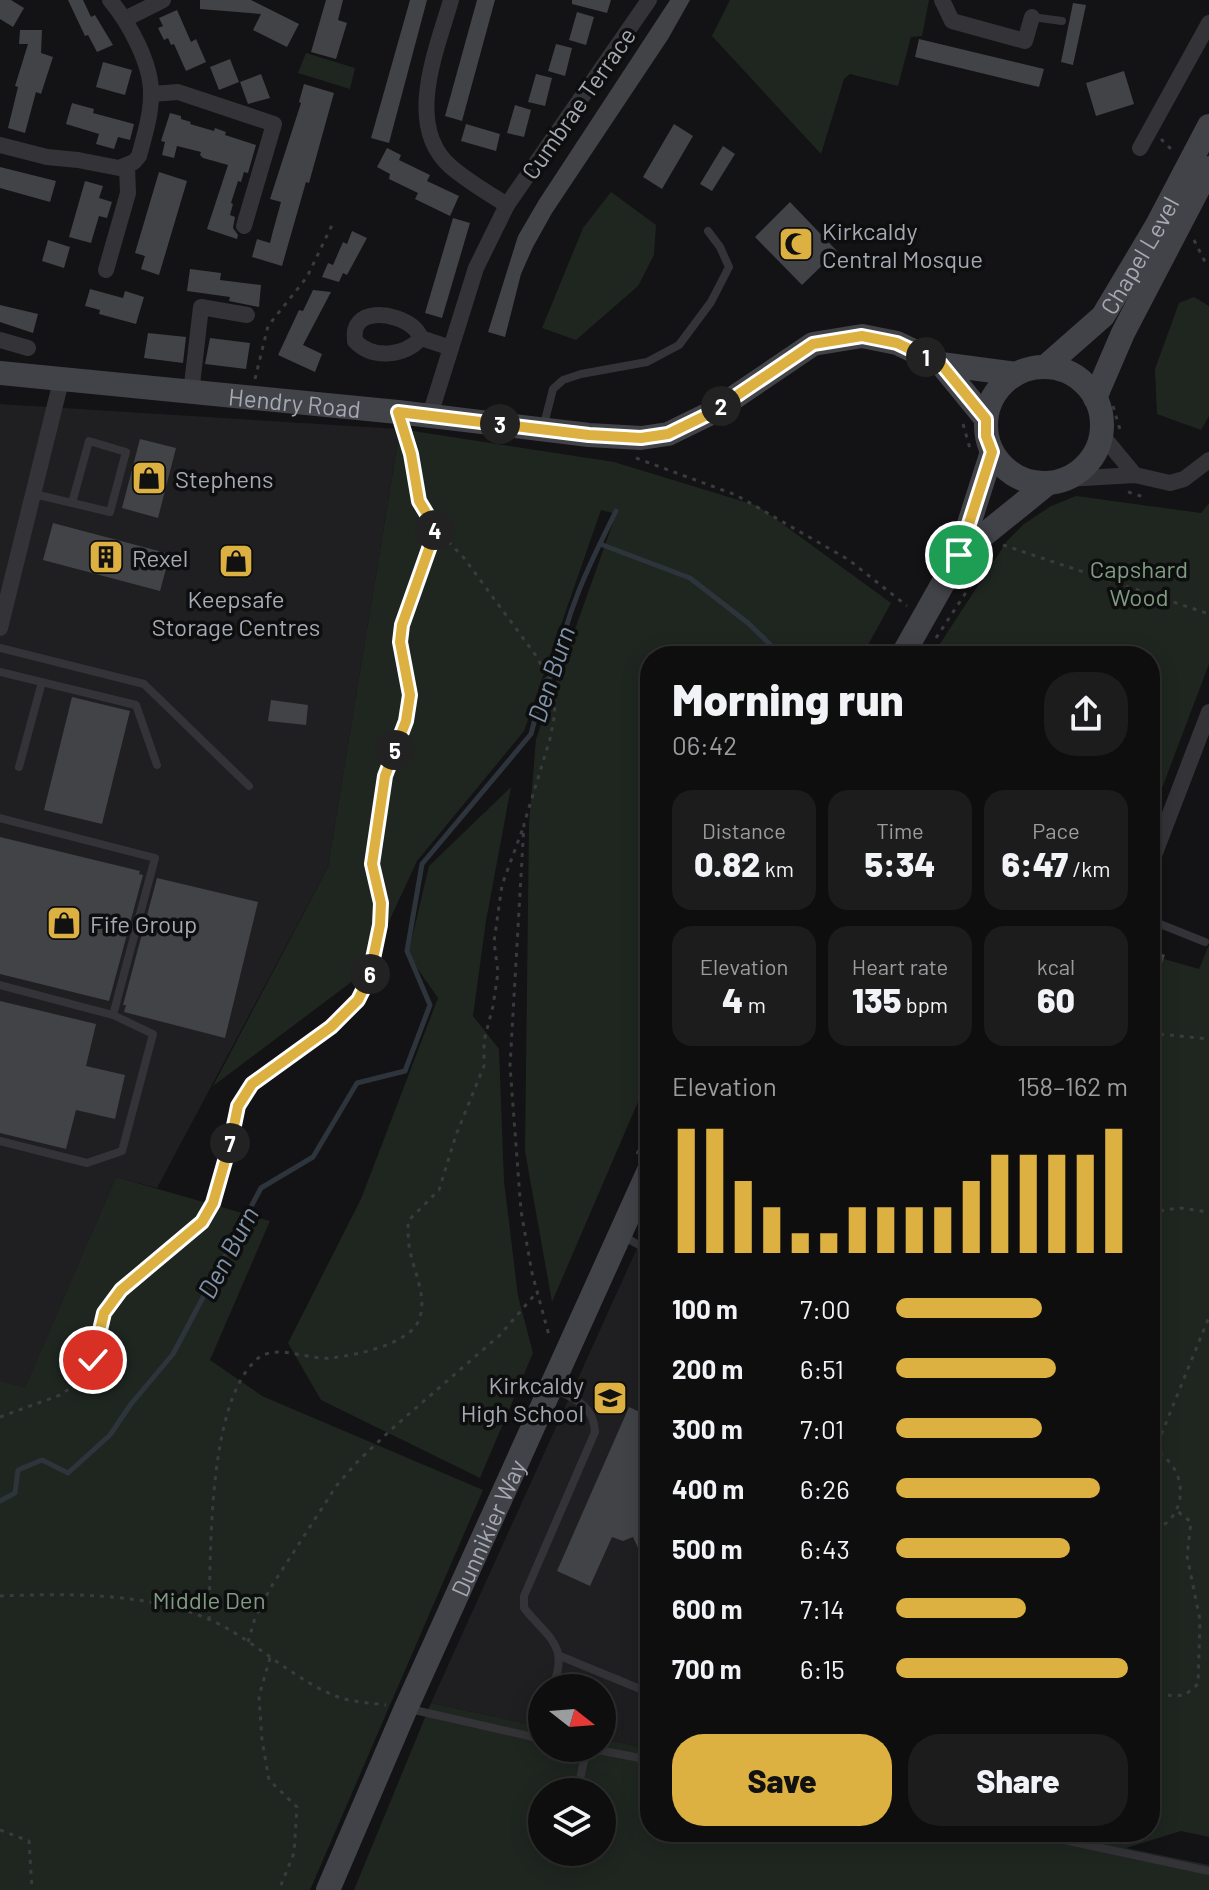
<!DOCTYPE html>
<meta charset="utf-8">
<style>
:root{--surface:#0e0e0f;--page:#1c1c1d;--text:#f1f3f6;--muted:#9b9c9e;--line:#2e2e2f;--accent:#ddb141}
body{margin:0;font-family:Barlow,sans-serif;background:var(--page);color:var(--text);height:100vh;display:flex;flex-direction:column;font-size:30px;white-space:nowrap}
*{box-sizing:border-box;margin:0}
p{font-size:26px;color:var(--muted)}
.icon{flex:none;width:44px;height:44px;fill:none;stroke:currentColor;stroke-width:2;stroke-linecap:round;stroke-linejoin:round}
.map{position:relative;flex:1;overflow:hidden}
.sheet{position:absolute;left:640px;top:646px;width:520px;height:1196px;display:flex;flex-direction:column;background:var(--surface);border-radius:32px;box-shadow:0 4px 20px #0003,0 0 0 2px var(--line)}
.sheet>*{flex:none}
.needle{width:52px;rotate:107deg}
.controls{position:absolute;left:528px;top:1674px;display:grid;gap:16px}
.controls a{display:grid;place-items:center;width:88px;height:88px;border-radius:50%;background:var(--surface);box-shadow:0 4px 20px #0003,0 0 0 2px var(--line);font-size:40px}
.pin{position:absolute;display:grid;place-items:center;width:68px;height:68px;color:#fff;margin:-34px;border:4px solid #fff;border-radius:50%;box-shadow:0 2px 8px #0007}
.km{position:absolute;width:40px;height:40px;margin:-20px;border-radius:50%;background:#222;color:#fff;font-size:22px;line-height:40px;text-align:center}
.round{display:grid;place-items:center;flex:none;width:84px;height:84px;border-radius:32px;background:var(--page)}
.head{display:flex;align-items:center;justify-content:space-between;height:136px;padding:0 32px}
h1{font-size:44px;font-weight:800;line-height:60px}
.figures{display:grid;grid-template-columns:repeat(3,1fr);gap:12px;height:136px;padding:8px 32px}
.figures div{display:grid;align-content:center;border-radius:20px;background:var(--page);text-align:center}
.figures b{font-size:34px;font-weight:800}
.figures small{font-size:22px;font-weight:400}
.figures p{font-size:22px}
.chart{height:224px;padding:16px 32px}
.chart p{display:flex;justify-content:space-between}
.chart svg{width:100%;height:144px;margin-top:8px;stroke:var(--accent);stroke-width:6}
.button{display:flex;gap:16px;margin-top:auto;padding:16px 32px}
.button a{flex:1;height:92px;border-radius:32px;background:var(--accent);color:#111;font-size:32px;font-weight:800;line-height:92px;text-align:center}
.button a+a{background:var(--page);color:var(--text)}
ul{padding:0 32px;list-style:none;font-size:26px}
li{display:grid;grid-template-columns:128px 96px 1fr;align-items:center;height:60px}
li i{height:20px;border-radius:10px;background:var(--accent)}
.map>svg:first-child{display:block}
</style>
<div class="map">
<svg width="1209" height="1890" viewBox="0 0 1209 1890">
<rect width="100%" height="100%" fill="#131214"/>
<g fill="#1f1f21">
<polygon points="0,404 400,429 328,867 157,1188 116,1177 25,1389 0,1381"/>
<polygon points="648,1224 650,1749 602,1739 602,1688 542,1688 542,1727 431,1703"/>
</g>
<g fill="#1f2620" fill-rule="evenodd">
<polygon points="730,0 929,0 922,36 911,37 898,86 850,74 844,79 821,154 712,36"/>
<polygon points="306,53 355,68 350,89 298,73"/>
<polygon points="611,192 656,225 654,255 638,286 576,340 542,328 583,228"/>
<polygon points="1194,297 1209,306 1209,416 1201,430 1157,414 1155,369 1179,303"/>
<polygon points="400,429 614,462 758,506 891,603 862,656 650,656 650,1074 552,1302 525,1151 529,824 536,739 616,514 601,510 524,731 417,861 366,971 213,1086 328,867"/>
<polygon points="1076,496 1201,513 1209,503 1209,664 1150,820 1150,656 932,656 1007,541 1024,524 1051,506"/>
<polygon points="511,787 486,921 473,1016 499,1049 504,1181 518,1296 533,1353 480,1478 321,1400 288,1343 361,1199 438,998 408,955 429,866"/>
<path d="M1209,945V1837L1181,1831L1126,1848L1209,1865V1890H354L431,1703L542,1727V1748H602V1739L650,1749V1832H1150V955L1199,969ZM542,1792H602V1852H542Z"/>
<polygon points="116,1177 270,1221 210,1360 262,1396 483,1490 310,1890 0,1890 0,1381 25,1388"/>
</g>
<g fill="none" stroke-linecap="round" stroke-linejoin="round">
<g stroke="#2d343b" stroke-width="5">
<polyline points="600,544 690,578 748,623 782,656"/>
<path d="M0,1501L15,1493L18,1470L42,1460L68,1473L110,1435L131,1404L173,1354L261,1188L313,1157L357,1083L405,1071L430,1005L407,951L422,864L531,734L545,681L556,673C564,615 590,563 616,511"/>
</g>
</g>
<g fill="#424347">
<polygon points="0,0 11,0 24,8 13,27 0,19"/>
<polygon points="68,0 83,0 91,17 95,15 113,45 97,52 88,35 85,36"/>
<polygon points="200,0 251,0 299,24 287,47 253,30 261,14 200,9"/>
<polygon points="326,0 343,0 338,20 347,23 336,59 311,52"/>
<polygon points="410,0 427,0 389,143 371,138"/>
<polygon points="477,0 495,0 462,121 445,116"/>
<polygon points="572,0 611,0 607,13 572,4"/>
<polygon points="670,0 690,0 668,39 552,213 533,247 521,274 505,337 488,332 518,236 539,200"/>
<polygon points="1073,3 1086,5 1073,65 1061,62"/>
<polygon points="177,10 191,42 196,39 206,62 186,71 174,44 171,45 168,38 164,40 158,28 163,26 159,18"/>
<polygon points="577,12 594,17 586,45 569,40"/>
<polygon points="20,30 42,30 41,53 53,57 41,94 36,92 25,133 8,128 18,87 15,86 28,44 19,44"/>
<polygon points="919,39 1044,69 1039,87 915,57"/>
<polygon points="556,44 572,48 565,76 548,71"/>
<polygon points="230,59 239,82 219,90 210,67"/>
<polygon points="103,62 132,70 125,95 96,87"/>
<polygon points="1124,71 1134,104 1096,116 1086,83"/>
<polygon points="261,74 270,98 248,104 240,82"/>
<polygon points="536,74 552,78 545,106 528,102"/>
<polygon points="304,84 334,93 309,183 306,182 282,266 252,257 257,239 270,243 273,231 281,202 270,199 301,103 299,102"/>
<polygon points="72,103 94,109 93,113 134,124 130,140 118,137 114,149 96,144 99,134 66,124"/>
<polygon points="515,105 531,110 524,137 507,133"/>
<polygon points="170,113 181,116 181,119 191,122 190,124 214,131 215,128 226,132 225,135 256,145 248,173 244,172 241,182 238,181 231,203 233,204 230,215 235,217 233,228 238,235 237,239 207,229 228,165 203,158 200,155 201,152 177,146 174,158 162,155 165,142 161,141"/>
<polygon points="466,124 500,134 496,151 461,141"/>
<polygon points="674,124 693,136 662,189 643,177"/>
<polygon points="723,146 735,154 712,191 700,184"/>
<polygon points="387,148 401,155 399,160 430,175 427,181 459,196 450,216 415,199 418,193 389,179 390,174 377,167"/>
<polygon points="0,167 56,181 50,202 0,188"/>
<polygon points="159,172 187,181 159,275 141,269 145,256 135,253"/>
<polygon points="85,181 103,186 99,198 112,202 107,218 99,216 91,243 69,237"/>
<polygon points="790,202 837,251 802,285 755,237"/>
<polygon points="453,218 470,223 442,318 425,313"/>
<polygon points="352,231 367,238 347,275 343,273 339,282 322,277 328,263 333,265 343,242 347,244"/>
<polygon points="48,240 70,247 64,268 42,261"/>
<polygon points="190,269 221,273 220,280 261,285 259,307 229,301 230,297 187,291"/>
<polygon points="90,289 123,298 125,291 144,297 136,324 99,314 100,310 85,306"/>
<polygon points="313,290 331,292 303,345 322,354 315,372 278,355 299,310 303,311"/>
<polygon points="0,305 38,314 33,333 0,322"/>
<polygon points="148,333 186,337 183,363 144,358"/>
<polygon points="210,338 250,343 246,369 205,364"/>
<polygon points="140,439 176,448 158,518 122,508"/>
<polygon points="53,523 170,554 160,591 43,560"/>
<polygon points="72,697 130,711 102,824 44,810"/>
<polygon points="271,700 308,705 306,725 268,721"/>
<polygon points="0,837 140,871 139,874 143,875 109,1001 0,974"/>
<polygon points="157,878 258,902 225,1038 124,1012 126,1005 123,1005"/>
<polygon points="1150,949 1165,955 1151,992 1150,992"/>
<polygon points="0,1001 96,1024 86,1066 125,1075 115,1119 76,1110 66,1149 0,1133"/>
<polygon points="650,1390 650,1548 644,1551 638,1548 633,1537 623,1541 612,1537 590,1586 557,1571 629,1407 640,1412"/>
</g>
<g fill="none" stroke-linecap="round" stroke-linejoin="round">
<g stroke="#3a3b3f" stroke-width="3" stroke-dasharray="4 6" stroke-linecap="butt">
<polyline points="1161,139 1175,153"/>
<polyline points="1194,240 1204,260 1209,263"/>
<polyline points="255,379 268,326 307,277 334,221"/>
<polyline points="1113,406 1121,433"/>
<polyline points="963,424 971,452"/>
<polyline points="404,433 419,501 436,529 464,558 537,657 553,689 555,713 550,739 524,824 510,1066 521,1211 532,1273 550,1339"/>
<polyline points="636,458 736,495 849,560 907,606"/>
<polyline points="1128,492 1144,497 1145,494"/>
<polyline points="1003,545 1209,614"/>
<polyline points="936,638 990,556"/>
<polyline points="1150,1033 1209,1039"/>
<polyline points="637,1154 650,1124"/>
<polyline points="1150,1212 1180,1208 1209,1212"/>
<polyline points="0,1417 60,1395 75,1385 93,1360 104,1313 121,1290 202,1222 213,1203 231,1140 238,1106 252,1084 331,1027 358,1000 369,978 380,925 381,903 372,864 385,776 406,721 410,695 400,642 402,625 436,529"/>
<path d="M1150,1449C1189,1462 1192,1520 1150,1531"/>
<polyline points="1150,1462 1209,1317"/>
<polyline points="1150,1485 1150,1497"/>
<path d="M0,1596C71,1593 165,1592 228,1629C265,1650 297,1681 338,1697C352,1702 371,1703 386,1705"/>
<path d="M209,1620C211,1555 207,1407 255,1361C275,1341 307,1361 331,1358C357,1355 413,1344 420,1317C427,1294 412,1268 409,1245C408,1237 408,1229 408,1221L439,1190L456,1135L484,1066V1041L493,1006L498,972L494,942L502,885L523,828"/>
<polyline points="248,1642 255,1618 271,1587 337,1485 358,1461 394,1427 500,1335 537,1292"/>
<polyline points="270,1658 259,1696 262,1740 269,1780 297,1807 294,1853 279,1890"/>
<polyline points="1158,1693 1173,1696 1185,1695 1198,1684 1200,1620 1187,1556 1191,1522 1176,1510"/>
<polyline points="0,1830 29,1841 32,1890"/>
</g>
<g stroke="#343438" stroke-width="8">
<polyline points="1032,17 1062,21"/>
<polyline points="543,428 553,389 563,380 581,374 647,362 679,345 711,302 729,267 720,247 708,231"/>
<polyline points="34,494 110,512 126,452 89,441 72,503"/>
<polyline points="0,648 144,684 249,786"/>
<polyline points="0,672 136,705 157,765"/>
<polyline points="19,767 42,682"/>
<polyline points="0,818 155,858 113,1015"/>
<polyline points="1150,920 1205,942"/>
<polyline points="0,985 113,1015 153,1034 122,1151 87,1163 0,1141"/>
<polyline points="621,1235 650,1251"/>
<path d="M552,1388C574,1398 594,1405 595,1432L524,1596V1608C549,1639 570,1645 552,1688"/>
<polyline points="560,1656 650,1693"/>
<polyline points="410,1709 542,1739"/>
<polyline points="532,1737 542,1714"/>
<polyline points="588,1748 650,1760"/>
<polyline points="577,1792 587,1748"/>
<polyline points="1027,1832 1209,1871"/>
</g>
<g stroke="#343438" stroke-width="16">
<path d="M451,0C437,49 404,125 450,166C467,181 488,193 507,205"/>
<polyline points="942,0 952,21 1025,41 1032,17"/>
<polyline points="125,19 163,0"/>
<polyline points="152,94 178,92 274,124 244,226"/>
<path d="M0,145L47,157L78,160L119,168L134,162L139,156C144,137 151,116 151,95C152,64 129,23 110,0"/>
<polyline points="1140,148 1209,23"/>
<polyline points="106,270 128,193 127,166"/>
<path d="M421,338C419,334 417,330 413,327C395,312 350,306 355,341C373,360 405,356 421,338L451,348"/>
<polyline points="0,340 28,348"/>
<polyline points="191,393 201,307 247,315"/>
<polyline points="430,415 476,268 507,205 649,0"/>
<polyline points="1101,434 1135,475"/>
<polyline points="1067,479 1135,475 1170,483 1184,479 1209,460"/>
<polyline points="0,628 61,381"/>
<polyline points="1150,866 1209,712"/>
</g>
<g stroke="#424348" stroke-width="24">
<polyline points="941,364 986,419"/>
<path id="s1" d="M1045,367L1103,316L1156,227L1209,126"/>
<circle cx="1044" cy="425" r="58"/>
<path id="s2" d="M0,373L398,412L589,435L641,438L668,434L711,413L813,344L862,336L897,343L941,364L1016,374"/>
<polyline points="1095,398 1123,333 1209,168"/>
<polyline points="959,555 1047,484"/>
<polyline points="902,656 959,555 992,452"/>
<path id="s3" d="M328,1890L406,1708L650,1168"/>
</g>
</g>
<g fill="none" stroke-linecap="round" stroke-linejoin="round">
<g stroke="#fff" stroke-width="16">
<polyline id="route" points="93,1360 104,1313 121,1290 202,1222 213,1203 231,1140 238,1106 252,1084 331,1027 358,1000 369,978 380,925 381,903 372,864 385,776 406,721 410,695 400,642 402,625 436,529 419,501 411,454 398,412 589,435 641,438 668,434 711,413 813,344 862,336 897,343 941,364 986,419 986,436 992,452 959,555"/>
</g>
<use href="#route" stroke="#ddb141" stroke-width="10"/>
</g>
<defs>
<g id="mosque-square" transform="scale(1.8)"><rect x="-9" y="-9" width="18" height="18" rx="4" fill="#ddb141" stroke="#0e0e0f"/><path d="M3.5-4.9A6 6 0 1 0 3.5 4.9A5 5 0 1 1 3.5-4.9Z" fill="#111"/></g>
<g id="shop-square" transform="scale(1.8)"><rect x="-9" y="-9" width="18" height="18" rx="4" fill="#ddb141" stroke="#0e0e0f"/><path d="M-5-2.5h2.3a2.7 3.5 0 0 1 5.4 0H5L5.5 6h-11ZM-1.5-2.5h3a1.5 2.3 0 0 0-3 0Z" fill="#111"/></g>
<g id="building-square" transform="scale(1.8)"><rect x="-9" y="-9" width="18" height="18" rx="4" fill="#ddb141" stroke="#0e0e0f"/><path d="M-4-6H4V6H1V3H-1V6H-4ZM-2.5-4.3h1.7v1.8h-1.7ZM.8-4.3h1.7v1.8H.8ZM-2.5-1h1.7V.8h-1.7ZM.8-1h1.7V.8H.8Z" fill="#111"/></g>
<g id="school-square" transform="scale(1.8)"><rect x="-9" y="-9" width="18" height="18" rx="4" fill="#ddb141" stroke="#0e0e0f"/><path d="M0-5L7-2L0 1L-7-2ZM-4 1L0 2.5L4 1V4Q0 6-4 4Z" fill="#111"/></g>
</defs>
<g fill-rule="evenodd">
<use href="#mosque-square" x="796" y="244"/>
<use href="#shop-square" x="149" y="478"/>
<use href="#building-square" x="106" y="557"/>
<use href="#shop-square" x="236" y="561"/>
<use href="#shop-square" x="64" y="923"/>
<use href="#school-square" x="610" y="1398"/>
</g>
<g text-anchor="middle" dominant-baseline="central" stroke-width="7" stroke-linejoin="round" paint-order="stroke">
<g font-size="24" fill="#a5a9b3" stroke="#0e0e0f">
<text transform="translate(578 103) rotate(-55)">Cumbrae Terrace</text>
<text stroke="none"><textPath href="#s1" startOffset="148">Chapel Level</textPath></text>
<text stroke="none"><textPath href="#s2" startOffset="296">Hendry Road</textPath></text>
<text stroke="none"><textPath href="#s3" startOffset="396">Dunnikier Way</textPath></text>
</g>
<g font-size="24" fill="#a5a9b3" stroke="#0e0e0f" text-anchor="start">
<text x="822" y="230">Kirkcaldy<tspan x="822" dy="28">Central Mosque</tspan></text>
<text x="175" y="478">Stephens</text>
<text x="132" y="557">Rexel</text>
<text x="236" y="598" text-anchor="middle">Keepsafe<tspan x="236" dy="28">Storage Centres</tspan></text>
<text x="90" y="923">Fife Group</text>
<text x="584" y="1384" text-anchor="end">Kirkcaldy<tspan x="584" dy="28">High School</tspan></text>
</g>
<g font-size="24" fill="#7e9c82" stroke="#0e0e0f">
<text x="1139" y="568">Capshard<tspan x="1139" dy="28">Wood</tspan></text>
<text x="209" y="1599">Middle Den</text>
</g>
<g font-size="26" font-style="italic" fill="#8094ab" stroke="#0e0e0f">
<text transform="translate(550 674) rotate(-72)">Den Burn</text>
<text transform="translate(227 1252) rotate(-62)">Den Burn</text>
</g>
</g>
</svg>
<div class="controls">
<a><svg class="needle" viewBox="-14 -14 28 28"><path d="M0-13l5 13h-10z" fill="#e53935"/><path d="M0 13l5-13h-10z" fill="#9b9c9e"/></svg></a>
<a><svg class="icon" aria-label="layers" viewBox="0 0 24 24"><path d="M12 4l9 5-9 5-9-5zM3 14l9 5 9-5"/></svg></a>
</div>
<div class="pin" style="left:959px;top:555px;background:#1e9e55"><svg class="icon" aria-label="arrive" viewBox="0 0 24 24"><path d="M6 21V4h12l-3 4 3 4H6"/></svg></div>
<div class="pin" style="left:93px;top:1360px;background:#d93025"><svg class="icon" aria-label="check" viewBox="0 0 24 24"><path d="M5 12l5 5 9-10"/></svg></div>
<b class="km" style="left:926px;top:357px">1</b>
<b class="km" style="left:721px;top:406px">2</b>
<b class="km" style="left:500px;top:424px">3</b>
<b class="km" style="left:435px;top:530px">4</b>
<b class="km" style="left:395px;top:750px">5</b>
<b class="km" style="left:370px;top:974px">6</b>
<b class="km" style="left:230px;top:1143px">7</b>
<section class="sheet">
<div class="head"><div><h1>Morning run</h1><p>06:42</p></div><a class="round"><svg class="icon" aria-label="share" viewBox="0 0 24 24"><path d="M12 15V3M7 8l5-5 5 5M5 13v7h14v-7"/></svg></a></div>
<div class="figures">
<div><p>Distance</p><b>0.82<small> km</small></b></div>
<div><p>Time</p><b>5:34</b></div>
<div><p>Pace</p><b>6:47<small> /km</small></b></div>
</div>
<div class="figures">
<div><p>Elevation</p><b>4<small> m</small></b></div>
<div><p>Heart rate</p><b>135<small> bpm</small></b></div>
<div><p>kcal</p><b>60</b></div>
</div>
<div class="chart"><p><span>Elevation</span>158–162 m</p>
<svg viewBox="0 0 160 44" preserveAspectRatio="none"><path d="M5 44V6M15 44V6M25 44V22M35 44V30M45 44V38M55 44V38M65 44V30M75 44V30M85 44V30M95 44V30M105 44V22M115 44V14M125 44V14M135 44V14M145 44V14M155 44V6"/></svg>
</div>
<ul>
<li><b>100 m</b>7:00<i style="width:63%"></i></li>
<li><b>200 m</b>6:51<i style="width:69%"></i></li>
<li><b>300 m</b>7:01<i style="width:63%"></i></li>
<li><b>400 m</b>6:26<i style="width:88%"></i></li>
<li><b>500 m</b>6:43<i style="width:75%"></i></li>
<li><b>600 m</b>7:14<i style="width:56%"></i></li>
<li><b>700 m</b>6:15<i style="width:100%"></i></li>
</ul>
<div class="button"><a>Save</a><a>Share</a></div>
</section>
</div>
